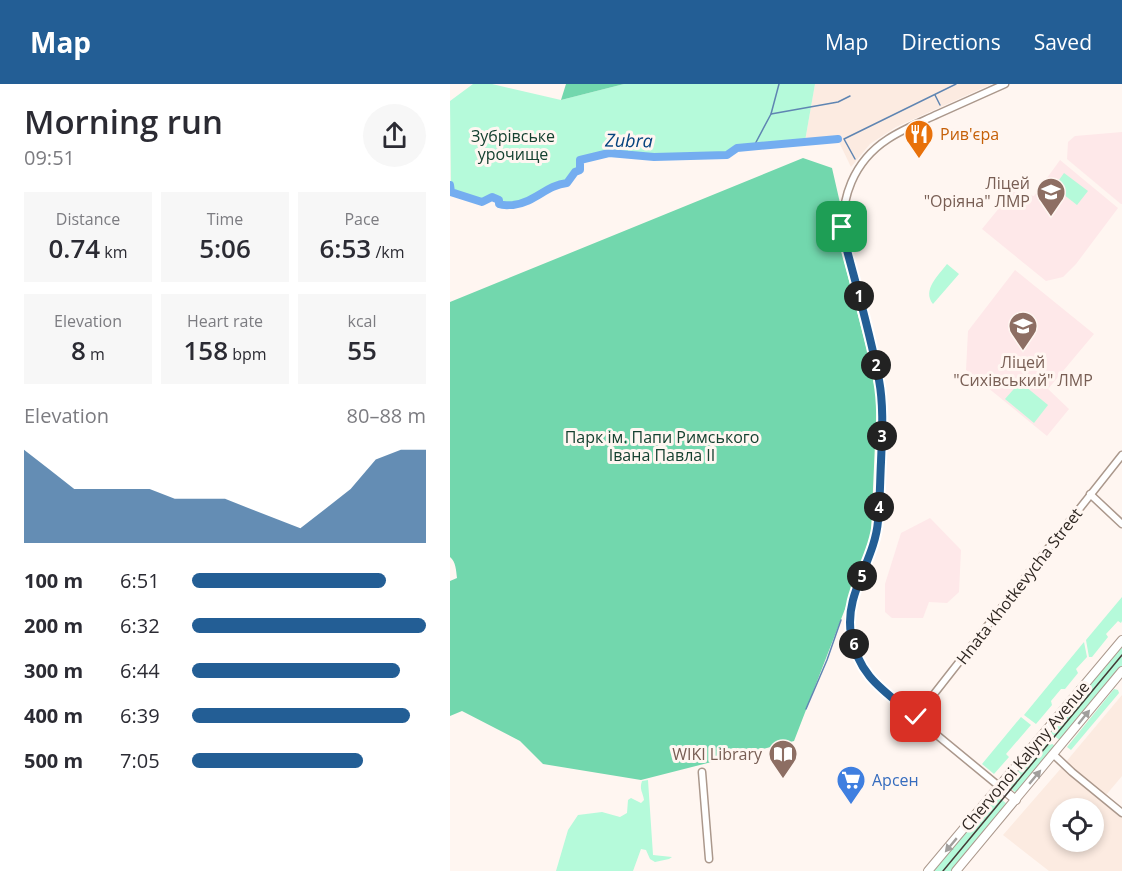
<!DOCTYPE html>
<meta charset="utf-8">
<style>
:root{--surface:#fff;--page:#f7f7f7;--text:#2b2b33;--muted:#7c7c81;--accent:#235e95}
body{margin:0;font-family:"Open Sans",sans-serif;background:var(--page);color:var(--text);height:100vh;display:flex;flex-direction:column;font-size:22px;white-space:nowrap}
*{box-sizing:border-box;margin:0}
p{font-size:20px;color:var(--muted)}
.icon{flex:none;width:33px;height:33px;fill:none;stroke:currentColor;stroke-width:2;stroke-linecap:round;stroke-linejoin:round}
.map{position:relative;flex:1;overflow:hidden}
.sheet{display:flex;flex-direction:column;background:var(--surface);width:450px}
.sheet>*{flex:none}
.controls{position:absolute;left:600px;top:714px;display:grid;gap:12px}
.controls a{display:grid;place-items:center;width:54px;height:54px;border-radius:50%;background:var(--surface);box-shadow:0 3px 9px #0003;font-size:30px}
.pin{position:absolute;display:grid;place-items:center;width:51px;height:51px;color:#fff;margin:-26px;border-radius:12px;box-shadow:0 3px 9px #0006}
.km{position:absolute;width:30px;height:30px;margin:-15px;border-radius:50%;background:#222;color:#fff;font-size:16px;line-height:30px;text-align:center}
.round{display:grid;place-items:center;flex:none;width:63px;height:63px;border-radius:32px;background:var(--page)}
.head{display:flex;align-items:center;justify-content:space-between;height:102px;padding:0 24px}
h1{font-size:33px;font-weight:600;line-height:45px}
.stats{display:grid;grid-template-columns:repeat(3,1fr);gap:9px;height:102px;padding:6px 24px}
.stats div{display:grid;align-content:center;border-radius:0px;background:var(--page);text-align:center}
.stats b{font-size:26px;font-weight:600}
.stats small{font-size:16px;font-weight:400}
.stats p{font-size:16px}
.chart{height:168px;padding:12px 24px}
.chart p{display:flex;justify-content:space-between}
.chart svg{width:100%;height:108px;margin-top:6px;fill:var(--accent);opacity:.7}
ul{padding:0 24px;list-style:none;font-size:20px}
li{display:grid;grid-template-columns:96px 72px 1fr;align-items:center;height:45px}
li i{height:15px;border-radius:8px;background:var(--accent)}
header{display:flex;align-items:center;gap:36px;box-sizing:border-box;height:84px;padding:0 30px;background:var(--accent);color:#fff}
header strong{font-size:28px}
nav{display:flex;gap:33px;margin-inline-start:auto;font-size:21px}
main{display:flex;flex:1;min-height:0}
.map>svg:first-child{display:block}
</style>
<header>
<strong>Map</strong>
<nav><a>Map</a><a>Directions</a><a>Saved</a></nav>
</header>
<main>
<section class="sheet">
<div class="head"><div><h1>Morning run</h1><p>09:51</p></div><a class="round"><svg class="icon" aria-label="share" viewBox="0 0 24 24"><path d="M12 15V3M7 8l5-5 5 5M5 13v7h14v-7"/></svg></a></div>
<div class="stats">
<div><p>Distance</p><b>0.74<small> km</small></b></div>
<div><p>Time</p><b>5:06</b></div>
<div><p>Pace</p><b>6:53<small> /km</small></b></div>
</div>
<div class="stats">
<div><p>Elevation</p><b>8<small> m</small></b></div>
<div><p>Heart rate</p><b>158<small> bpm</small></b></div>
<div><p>kcal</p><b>55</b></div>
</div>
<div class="chart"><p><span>Elevation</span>80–88 m</p>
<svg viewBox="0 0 160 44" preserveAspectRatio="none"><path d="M0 44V6L10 14L20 22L30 22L40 22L50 22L60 26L70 26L80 26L90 30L100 34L110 38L120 30L130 22L140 10L150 6L160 6V44z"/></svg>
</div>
<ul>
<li><b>100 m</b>6:51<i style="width:83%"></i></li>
<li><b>200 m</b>6:32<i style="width:100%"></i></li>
<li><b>300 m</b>6:44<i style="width:89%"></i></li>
<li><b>400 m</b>6:39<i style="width:93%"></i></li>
<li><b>500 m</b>7:05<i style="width:73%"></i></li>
</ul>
</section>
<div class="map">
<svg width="672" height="787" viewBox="0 0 672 787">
<rect width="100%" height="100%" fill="#fff6f1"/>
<g fill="#fcebe1" fill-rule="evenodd">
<polygon points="365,0 542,0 446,43 420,60 401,83 389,58 355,57"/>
<polygon points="672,611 672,692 656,711 615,679"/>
<path d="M613,682L672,732V787H599L553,751ZM610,724H644V758H610Z"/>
</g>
<g fill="#fee8e9">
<polygon points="672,48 672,120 671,120 617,75 618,58 625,52"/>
<polygon points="610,76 668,124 626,180 613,193 596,197 532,145 563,107 584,112"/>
<polygon points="565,186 644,250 598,305 619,325 597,352 516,286 518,247"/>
<polygon points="480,434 511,466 509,508 497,519 479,518 473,534 442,534 435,528 435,500 451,449"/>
</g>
<g fill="#b5fada">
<path d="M23,0H42L111,16L174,0H365L355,57L287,64L277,71L204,73L159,69L131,76L130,86L125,88L117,99C96,101 86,118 63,121C58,121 54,122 49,120V116L42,113L32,118L1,108L0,17Z"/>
<polygon points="614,89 638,107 627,121 604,103"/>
<path d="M497,180L509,190L483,220C472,206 488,192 497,180Z"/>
<polygon points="570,298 598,321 584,339 555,315"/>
<polygon points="672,513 672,537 671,539 668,537 656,550 658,553 642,573 639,573 636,556"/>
<polygon points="634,558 637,573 626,585 628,589 615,605 611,605 601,617 602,621 586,640 574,631"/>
<polygon points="672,561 672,582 611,657 599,648"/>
<polygon points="664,605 668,606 669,609 621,666 617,663"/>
<polygon points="571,633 581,641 556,670 559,673 544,690 532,680"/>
<polygon points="595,654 606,663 568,707 565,708 558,702 559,698"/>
<path d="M198,696L203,771L222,773L219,775L205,778L200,775L196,766L191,765L183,787H106L118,746L128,731L152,728L170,733L177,729L178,716L181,714L191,719L194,716C193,708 189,706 192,697Z"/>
<polygon points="547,712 557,720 501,787 483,787"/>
</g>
<g fill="#72d7ad">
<polygon points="116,0 174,0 111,16"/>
<path d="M353,74L382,84L390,119L388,147L394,177L418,270L427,315L421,450L395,525L344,657L191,696L93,680L70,657L12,627L0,632V497L7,494C6,486 6,478 0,473V218Z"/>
</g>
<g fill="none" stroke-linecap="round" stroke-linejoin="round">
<g stroke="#5f85b2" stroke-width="1.5">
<polyline points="485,11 490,21"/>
<polyline points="321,30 388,18 400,12"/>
<polyline points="304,62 321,30 329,0"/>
<polyline points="405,75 394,55 506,0"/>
<polyline points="356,625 377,576 391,536"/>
</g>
<path stroke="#74adf0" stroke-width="8" d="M0,101L1,108L32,118L42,113L49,116V120C54,122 58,121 63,121C86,118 96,101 117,99L125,88L130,86V76L159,69L204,73L277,71L287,64L388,55"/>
<g stroke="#ab988c" stroke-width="9">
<g id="minor">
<polyline points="640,410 672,440"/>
<polyline points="466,633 596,467 672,371"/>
<polyline points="604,671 622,688 672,729"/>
<polyline points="252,688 259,775"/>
<path d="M550,703L425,600L416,589L406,568L401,552L399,536L403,514L427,449L432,357V323L429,297L421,258L394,155C389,115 404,77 438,55C453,45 471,38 488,30C510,20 533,10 555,0"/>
</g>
</g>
<g stroke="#ab988c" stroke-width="10">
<g id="major">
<polyline points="550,703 566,716"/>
<polyline points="478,787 672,556"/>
<polyline points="506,787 672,587"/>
</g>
</g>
<use href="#minor" stroke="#fff" stroke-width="6"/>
<use href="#major" stroke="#fff" stroke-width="8"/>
<polyline stroke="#453c37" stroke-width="1.5" points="493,787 672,571"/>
</g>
<defs><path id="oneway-solid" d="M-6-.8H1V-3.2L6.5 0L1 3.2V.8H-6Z" transform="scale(1.5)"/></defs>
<g fill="#a19e9c">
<use href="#oneway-solid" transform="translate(634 633) rotate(-51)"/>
<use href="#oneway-solid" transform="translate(585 693) rotate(-50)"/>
<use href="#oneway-solid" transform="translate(501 761) rotate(130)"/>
</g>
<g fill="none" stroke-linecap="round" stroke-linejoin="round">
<g stroke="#fff" stroke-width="12">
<path id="route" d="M392,143L394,155C406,201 420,248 429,296C434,323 432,351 431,378C430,397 430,417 428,437C425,476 394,510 401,550C408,593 436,608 466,633"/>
</g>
<use href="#route" stroke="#235e95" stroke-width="8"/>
</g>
<defs>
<g id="restaurant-pin" transform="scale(1.5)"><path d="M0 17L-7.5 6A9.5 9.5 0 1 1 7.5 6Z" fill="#e8710a" stroke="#fff6f1"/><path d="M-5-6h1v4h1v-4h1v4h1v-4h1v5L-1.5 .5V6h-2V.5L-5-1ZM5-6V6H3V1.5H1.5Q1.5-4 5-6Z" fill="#fff"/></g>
<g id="school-pin" transform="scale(1.5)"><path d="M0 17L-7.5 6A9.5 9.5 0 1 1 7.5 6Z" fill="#8d6e63" stroke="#fff6f1"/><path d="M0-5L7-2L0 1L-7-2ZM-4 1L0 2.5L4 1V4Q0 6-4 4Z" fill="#fff"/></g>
<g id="library-pin" transform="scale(1.5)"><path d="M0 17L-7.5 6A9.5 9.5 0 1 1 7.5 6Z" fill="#8d6e63" stroke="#fff6f1"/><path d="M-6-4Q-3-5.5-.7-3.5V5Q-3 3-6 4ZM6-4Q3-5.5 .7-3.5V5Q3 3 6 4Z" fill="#fff"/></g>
<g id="supermarket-pin" transform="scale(1.5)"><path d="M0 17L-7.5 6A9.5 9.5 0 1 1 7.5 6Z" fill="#3f7fe0" stroke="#fff6f1"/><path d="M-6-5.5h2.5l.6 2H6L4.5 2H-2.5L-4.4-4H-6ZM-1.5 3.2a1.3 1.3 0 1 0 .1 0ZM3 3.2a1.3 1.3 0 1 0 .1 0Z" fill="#fff"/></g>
</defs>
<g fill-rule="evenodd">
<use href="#restaurant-pin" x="469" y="50"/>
<use href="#school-pin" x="601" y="108"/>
<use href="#school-pin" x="573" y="242"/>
<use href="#library-pin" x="333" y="670"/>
<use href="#supermarket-pin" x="401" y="696"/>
</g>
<g text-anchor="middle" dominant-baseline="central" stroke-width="6" stroke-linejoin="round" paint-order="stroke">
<g font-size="16" fill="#c56008" stroke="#fff6f1" text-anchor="start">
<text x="490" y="50">Рив'єра</text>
</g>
<g font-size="16" fill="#154130" stroke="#fff6f1">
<text x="63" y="52">Зубрівське<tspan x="63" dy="18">урочище</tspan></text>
<text x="212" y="353">Парк ім. Папи Римського<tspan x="212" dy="18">Івана Павла ІІ</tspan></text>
</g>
<g font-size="16" fill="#785e54" stroke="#fff6f1" text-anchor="end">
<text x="580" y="99">Ліцей<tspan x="580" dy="18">"Оріяна" ЛМР</tspan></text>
<text x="573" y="278" text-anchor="middle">Ліцей<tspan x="573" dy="18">"Сихівський" ЛМР</tspan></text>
<text x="312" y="670">WIKI Library</text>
</g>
<g font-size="16" fill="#2f2722" stroke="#fff6f1">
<text transform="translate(569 502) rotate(-52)">Hnata Khotkevycha Street</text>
<text transform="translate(575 672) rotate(-50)">Chervonoi Kalyny Avenue</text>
</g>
<g font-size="16" fill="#366cbe" stroke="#fff6f1" text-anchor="start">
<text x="422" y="696">Арсен</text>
</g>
<g font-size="18" font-style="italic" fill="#05437e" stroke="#fff6f1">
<text transform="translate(179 56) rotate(1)">Zubra</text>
</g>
</g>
</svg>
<div class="controls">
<a><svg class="icon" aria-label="locate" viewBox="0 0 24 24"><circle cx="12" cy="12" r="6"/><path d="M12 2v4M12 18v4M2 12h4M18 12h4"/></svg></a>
</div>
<div class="pin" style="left:392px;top:143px;background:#1e9e55"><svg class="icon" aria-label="arrive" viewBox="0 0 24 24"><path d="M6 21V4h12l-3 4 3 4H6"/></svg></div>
<div class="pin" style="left:466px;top:633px;background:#d93025"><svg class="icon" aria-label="check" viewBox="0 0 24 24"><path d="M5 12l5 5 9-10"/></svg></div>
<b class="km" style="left:409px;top:212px">1</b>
<b class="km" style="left:426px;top:281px">2</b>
<b class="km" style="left:432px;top:352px">3</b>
<b class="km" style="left:429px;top:423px">4</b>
<b class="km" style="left:412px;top:492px">5</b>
<b class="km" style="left:404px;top:560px">6</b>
</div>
</main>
